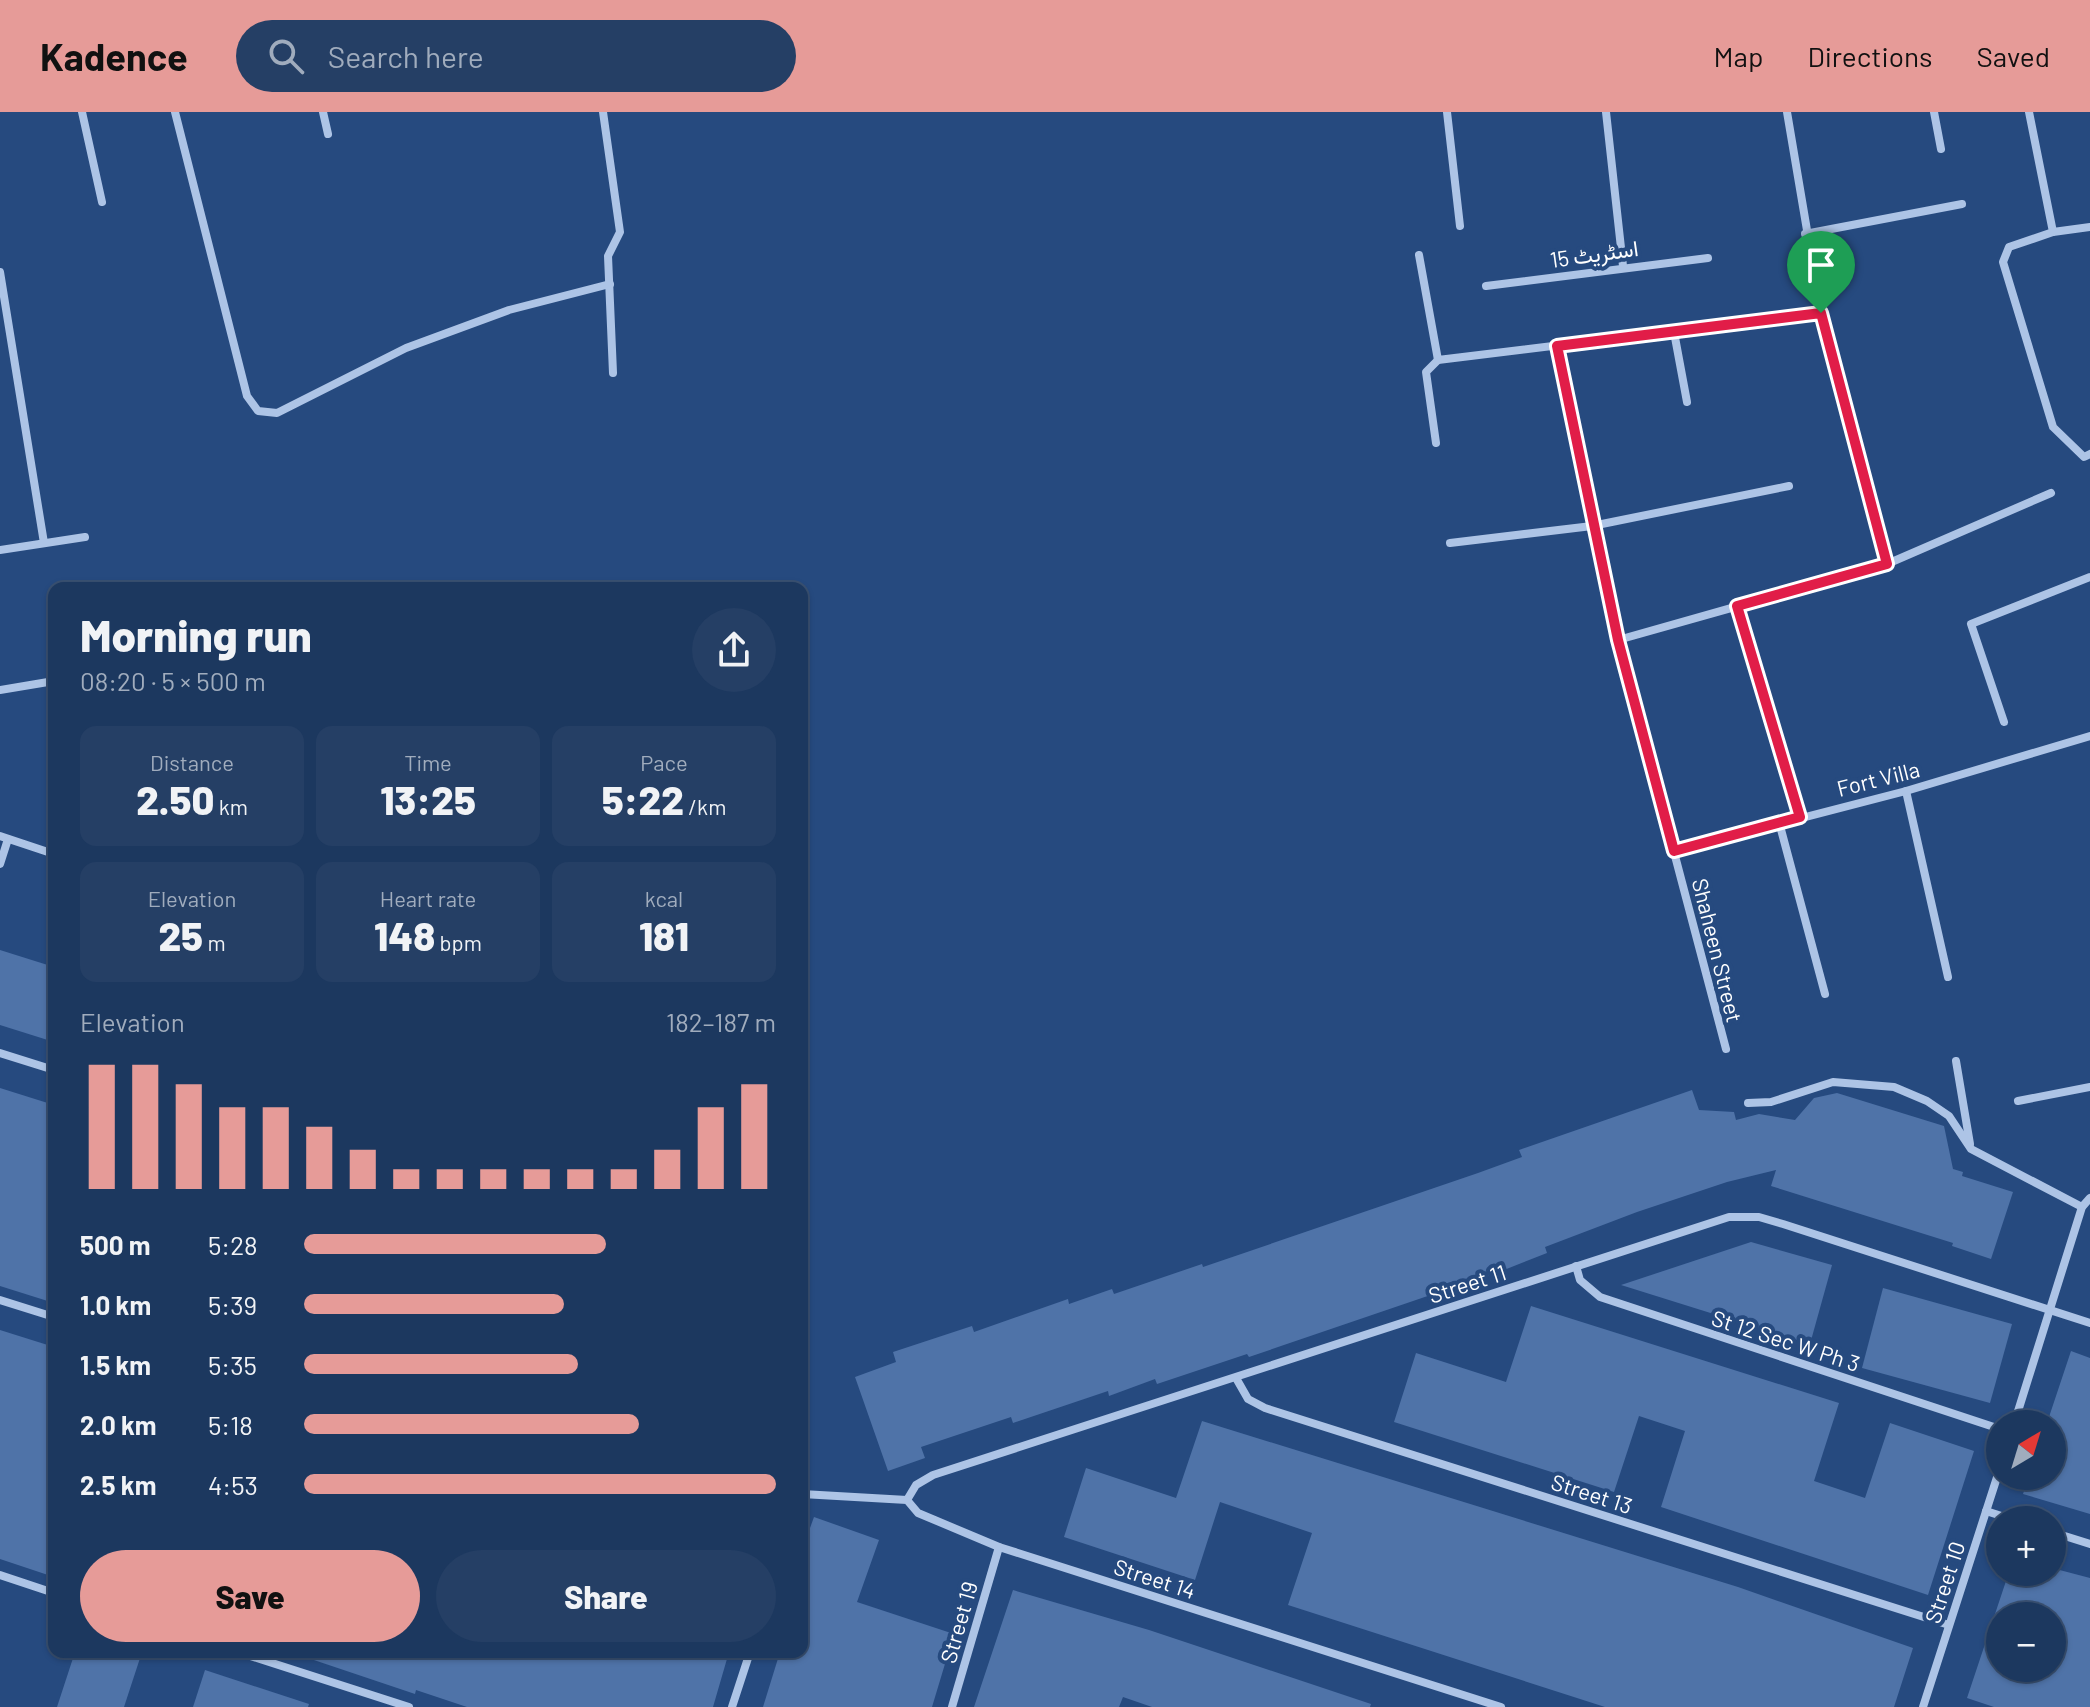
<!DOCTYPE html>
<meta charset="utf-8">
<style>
:root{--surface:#1c385f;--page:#253f65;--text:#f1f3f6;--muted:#a0acbd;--line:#3a5274;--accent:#e69b98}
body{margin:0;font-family:Barlow,Vazirmatn,sans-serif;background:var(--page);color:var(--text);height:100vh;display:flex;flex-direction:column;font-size:30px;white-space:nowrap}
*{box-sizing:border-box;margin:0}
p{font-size:26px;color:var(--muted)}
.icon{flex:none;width:44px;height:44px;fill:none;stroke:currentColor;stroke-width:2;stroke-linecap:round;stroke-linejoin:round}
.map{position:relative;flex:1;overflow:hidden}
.sheet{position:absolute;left:48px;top:470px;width:760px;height:1076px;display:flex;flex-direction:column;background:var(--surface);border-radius:16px;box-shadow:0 2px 6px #0004,0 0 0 2px var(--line)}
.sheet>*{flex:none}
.needle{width:52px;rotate:38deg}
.fabs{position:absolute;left:1986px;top:1298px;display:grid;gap:16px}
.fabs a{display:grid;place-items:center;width:80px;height:80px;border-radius:50%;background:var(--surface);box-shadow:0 2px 6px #0004,0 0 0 2px var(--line);font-size:40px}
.pin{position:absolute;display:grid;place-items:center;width:68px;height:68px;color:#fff;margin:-82px -34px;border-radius:50% 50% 50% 0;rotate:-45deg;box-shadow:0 0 8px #0007}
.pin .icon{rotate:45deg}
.round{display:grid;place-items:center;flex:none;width:84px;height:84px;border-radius:42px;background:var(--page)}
.overview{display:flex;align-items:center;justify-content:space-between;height:136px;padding:0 32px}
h1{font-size:44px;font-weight:800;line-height:60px}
.metrics{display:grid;grid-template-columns:repeat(3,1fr);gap:12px;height:136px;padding:8px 32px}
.metrics div{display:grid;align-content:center;border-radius:16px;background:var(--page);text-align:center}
.metrics b{font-size:40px;font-weight:800}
.metrics small{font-size:22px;font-weight:400}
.metrics p{font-size:22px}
.chart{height:224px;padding:16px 32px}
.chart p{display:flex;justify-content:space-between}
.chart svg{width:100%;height:144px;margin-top:8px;stroke:var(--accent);stroke-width:6}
.primary-button{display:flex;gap:16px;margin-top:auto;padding:16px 32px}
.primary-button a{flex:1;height:92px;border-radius:48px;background:var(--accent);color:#111;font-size:32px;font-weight:800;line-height:92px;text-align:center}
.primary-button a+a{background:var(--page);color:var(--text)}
ul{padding:0 32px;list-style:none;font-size:26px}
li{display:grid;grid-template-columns:128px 96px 1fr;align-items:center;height:60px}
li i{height:20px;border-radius:10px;background:var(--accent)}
header{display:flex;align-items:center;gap:48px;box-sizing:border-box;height:112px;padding:0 40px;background:var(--accent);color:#111}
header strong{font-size:38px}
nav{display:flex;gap:44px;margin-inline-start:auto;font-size:28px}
.search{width:560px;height:72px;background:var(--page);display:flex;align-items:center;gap:20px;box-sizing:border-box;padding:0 28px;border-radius:44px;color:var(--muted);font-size:30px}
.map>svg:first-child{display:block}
</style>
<header>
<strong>Kadence</strong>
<div class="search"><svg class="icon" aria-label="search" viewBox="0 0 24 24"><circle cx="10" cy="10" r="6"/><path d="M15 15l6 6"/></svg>Search here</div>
<nav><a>Map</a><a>Directions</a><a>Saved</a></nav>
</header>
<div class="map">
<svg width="2090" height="1595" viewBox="0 0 2090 1595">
<rect width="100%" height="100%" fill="#264a7f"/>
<g fill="#4f73a8" fill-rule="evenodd">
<polygon points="0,838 54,855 54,930 0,913"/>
<polygon points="0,976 54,993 54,1191 0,1174"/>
<polygon points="1692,978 1699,998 1734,1000 1736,1008 1759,1002 1795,1008 1814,986 1837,981 1944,1014 1953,1057 1963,1060 1962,1064 2013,1080 1991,1147 1952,1134 1953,1131 1771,1074 1776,1058 1727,1070 1637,1100 1545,1135 1547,1141 1504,1158 1249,1245 1247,1242 1157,1272 1155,1267 1109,1284 1108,1279 1013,1311 1011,1305 921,1335 925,1346 888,1359 855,1265 896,1250 893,1240 972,1214 974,1220 1068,1187 1069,1192 1112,1177 1114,1182 1202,1152 1203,1155 1478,1061 1522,1045 1519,1038"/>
<polygon points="1751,1130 1832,1153 1810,1232 1621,1173"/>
<polygon points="1883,1176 2012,1212 1990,1291 1862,1256"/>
<polygon points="1531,1194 1839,1291 1814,1369 1865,1386 1890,1311 1974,1339 1928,1483 1661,1395 1685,1319 1639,1304 1614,1380 1394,1310 1416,1241 1506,1270"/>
<polygon points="0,1218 54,1235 54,1465 0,1447"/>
<polygon points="2071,1239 2090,1246 2090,1402 2023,1382 2029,1364 2052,1364 2052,1309 2048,1308"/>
<polygon points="1202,1309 1738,1475 1913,1536 1894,1595 1605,1595 1288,1493 1312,1421 1220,1390 1195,1468 1064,1425 1086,1356 1176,1386"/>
<polygon points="814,1405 879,1428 857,1490 954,1522 932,1595 763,1595 780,1540 802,1540 802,1438"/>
<path d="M2052,1456L2090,1466V1595H1994L1967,1586L2009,1460H2052ZM2000,1504H2052V1556H2000Z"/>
<polygon points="1013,1478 1149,1518 1371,1592 1370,1595 1152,1595 1123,1585 1119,1595 974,1595"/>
<polygon points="75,1540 142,1540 124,1595 57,1595"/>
<polygon points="299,1540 729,1540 713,1595 467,1595 416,1578 415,1582 299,1543"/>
<polygon points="205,1558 309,1592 308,1595 193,1595"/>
</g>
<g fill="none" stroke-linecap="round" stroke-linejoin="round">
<g stroke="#adc4e6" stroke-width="8">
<polyline points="82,0 102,90"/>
<polyline points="175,0 247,284 258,299 277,301 406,236 509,198 610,172"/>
<polyline points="323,0 328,22"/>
<polyline points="603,0 620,120 608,144 613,261"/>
<polyline points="1447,0 1460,114"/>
<polyline points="1606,0 1623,154"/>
<polyline points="1787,0 1821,201 1887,452"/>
<polyline points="1934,0 1941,37"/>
<polyline points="2029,0 2053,120 2009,135 2003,150 2053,315 2084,345 2090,342"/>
<polyline points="2053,120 2090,115"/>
<polyline points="1805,122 1962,92"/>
<polyline points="1419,143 1438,248 1821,201"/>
<polyline points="0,160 44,431"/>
<polyline points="1486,174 1708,146"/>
<polyline points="1674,220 1687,290"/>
<polyline points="1557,234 1618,528 1726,937"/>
<polyline points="1436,331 1426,260 1438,248"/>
<polyline points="1450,431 1592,414 1789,374"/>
<polyline points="0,438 85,425"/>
<polyline points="1737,494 1800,705"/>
<polyline points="1618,528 1887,452 2051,381"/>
<polyline points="0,578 54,569"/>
<polyline points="2004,610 1971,512 2090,465"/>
<polyline points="1906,679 1948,865"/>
<polyline points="1779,710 1825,882"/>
<polyline points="0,724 54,742"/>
<polyline points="1674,739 1906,679 2090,624"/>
<polyline points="0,752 8,727"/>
<polyline points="0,941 54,958"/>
<polyline points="1956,949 1970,1032"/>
<polyline points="2018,989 2090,975"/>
<polyline points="1748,991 1771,990 1833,970 1894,975 1927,989 1949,1004 1971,1037 2082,1095"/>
<polyline points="1576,1154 1580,1168 1600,1185 2000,1317"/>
<polyline points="0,1188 54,1205"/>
<polyline points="1236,1266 1248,1287 1265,1296 1949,1513"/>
<polyline points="2014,1312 2082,1095 2090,1086"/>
<polyline points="802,1382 907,1388 918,1401 999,1435 1501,1595"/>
<polyline points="907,1388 916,1373 933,1363 1729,1105 1759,1105 1783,1112 2090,1211"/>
<polyline points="1986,1399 2014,1408"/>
<polyline points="2052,1420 2090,1432"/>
<polyline points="0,1463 54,1481"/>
<polyline points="238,1540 409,1595"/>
<polyline points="732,1595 750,1540"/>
<polyline points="952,1595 999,1435"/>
<polyline points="1923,1595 2000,1356"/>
</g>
</g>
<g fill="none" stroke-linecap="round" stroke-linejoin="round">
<g stroke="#fff" stroke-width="16">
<polygon id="route" points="1821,201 1887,452 1737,494 1800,705 1674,739 1618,528 1557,234"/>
</g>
<use href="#route" stroke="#e11d48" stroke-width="10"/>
</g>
<g text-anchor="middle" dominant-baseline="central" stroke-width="8" stroke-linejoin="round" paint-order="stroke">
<g font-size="22" fill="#fff" stroke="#264a7f">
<text transform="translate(1594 141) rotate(-8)">اسٹریٹ 15</text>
<text transform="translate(1878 666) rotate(-14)">Fort Villa</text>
<text transform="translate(1718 838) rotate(76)">Shaheen Street</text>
<text transform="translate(1467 1171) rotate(-18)">Street 11</text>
<text transform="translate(1786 1228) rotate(18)">St 12 Sec W Ph 3</text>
<text transform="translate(1592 1381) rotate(18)">Street 13</text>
<text transform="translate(1155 1466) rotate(18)">Street 14</text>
<text transform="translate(1944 1470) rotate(-72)">Street 10</text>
<text transform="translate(958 1510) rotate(-74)">Street 19</text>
</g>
</g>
</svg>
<div class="fabs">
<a><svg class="needle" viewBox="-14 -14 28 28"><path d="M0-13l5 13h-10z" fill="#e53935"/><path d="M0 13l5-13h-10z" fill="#a0acbd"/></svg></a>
<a>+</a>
<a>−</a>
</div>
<div class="pin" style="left:1821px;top:201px;background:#1e9e55"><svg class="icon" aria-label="arrive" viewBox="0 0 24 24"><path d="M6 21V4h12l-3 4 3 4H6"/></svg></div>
<section class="sheet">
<div class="overview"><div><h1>Morning run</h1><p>08:20 · 5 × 500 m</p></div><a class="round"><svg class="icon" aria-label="share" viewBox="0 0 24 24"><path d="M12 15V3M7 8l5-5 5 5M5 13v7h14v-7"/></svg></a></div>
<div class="metrics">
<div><p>Distance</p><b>2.50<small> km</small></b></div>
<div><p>Time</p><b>13:25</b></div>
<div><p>Pace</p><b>5:22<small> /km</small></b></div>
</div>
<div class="metrics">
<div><p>Elevation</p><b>25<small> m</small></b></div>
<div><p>Heart rate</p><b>148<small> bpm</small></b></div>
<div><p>kcal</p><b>181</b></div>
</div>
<div class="chart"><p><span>Elevation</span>182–187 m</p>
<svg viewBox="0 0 160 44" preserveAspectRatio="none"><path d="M5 44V6M15 44V6M25 44V12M35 44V19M45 44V19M55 44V25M65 44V32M75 44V38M85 44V38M95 44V38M105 44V38M115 44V38M125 44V38M135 44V32M145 44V19M155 44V12"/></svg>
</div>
<ul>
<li><b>500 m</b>5:28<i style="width:64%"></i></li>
<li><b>1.0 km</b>5:39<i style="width:55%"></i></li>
<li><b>1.5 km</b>5:35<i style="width:58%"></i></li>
<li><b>2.0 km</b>5:18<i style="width:71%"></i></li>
<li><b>2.5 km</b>4:53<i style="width:100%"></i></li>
</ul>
<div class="primary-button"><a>Save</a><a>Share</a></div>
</section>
</div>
